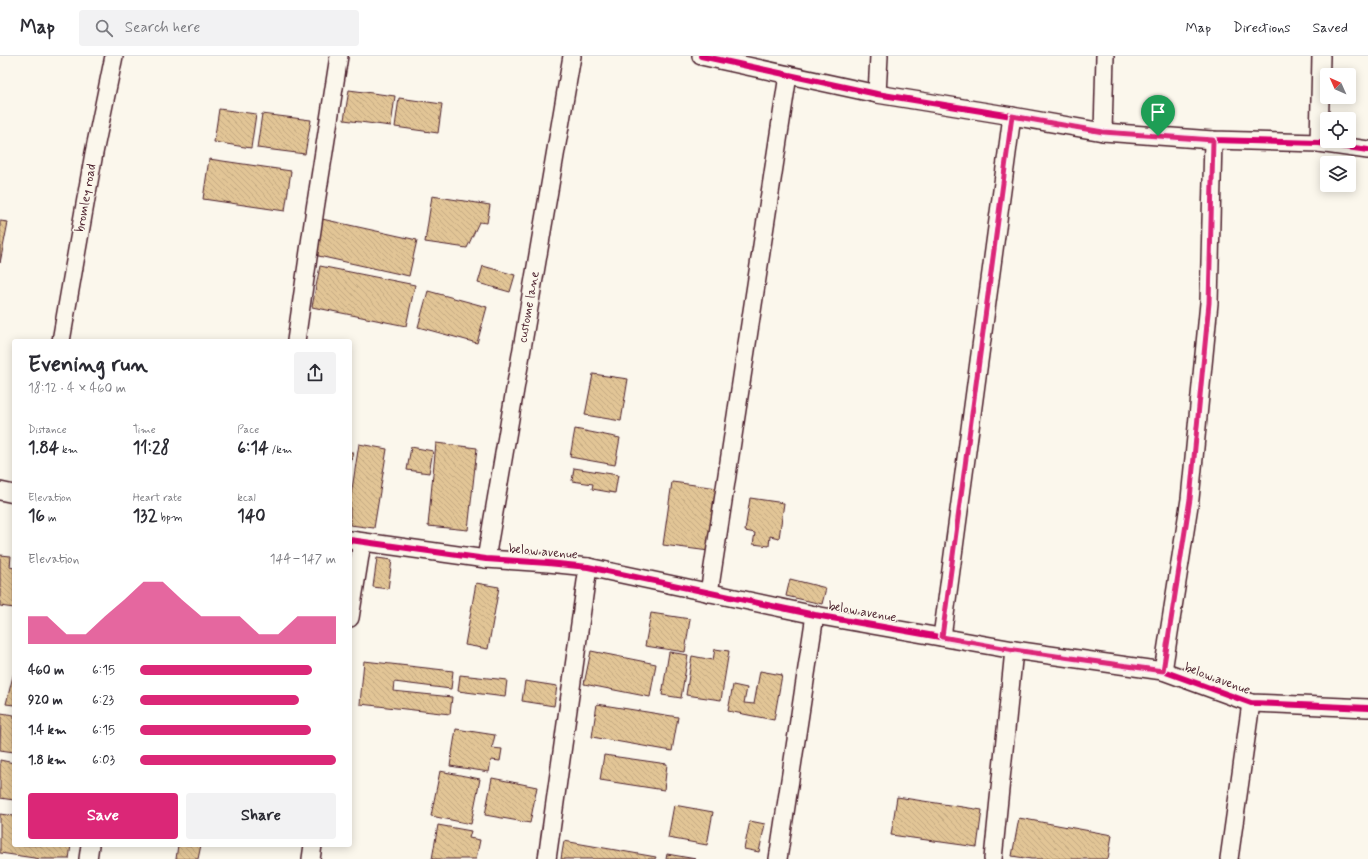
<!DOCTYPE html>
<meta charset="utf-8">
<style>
:root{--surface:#fff;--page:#f2f2f3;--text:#2b2b33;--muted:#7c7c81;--line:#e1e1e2;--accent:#db2777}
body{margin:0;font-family:Mynerve,sans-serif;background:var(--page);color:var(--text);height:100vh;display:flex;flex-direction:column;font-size:15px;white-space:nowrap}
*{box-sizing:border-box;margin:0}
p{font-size:13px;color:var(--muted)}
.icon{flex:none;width:22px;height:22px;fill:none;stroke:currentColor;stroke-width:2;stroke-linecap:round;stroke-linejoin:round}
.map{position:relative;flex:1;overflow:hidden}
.side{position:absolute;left:12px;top:283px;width:340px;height:508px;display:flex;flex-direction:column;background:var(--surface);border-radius:4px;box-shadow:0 2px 10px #0003}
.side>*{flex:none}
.needle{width:26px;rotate:315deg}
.controls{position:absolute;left:1320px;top:12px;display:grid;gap:8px}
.controls a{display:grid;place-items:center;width:36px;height:36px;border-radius:4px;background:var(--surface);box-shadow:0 2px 10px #0003;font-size:20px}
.pin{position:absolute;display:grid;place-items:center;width:34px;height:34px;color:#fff;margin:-41px -17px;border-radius:50% 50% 50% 0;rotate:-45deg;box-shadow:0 0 4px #0007}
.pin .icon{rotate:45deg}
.round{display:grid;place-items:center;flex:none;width:42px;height:42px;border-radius:4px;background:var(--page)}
.headline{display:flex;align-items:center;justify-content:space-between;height:68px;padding:0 16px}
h1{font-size:22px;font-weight:800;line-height:30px}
.figures{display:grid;grid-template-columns:repeat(3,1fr);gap:6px;height:68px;padding:4px 16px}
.figures div{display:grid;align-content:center}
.figures b{font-size:17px;font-weight:800}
.figures small{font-size:11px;font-weight:400}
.figures p{font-size:11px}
.chart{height:112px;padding:8px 16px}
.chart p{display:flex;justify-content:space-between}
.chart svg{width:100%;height:72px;margin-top:4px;fill:var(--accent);opacity:.7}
.action{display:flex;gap:8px;margin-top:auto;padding:8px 16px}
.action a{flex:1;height:46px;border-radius:4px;background:var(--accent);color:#fff;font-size:16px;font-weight:800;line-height:46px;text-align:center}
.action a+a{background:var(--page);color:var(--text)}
ul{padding:0 16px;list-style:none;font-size:13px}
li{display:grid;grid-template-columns:64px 48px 1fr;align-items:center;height:30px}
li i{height:10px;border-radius:5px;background:var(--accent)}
header{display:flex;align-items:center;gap:24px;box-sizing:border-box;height:56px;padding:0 20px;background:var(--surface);border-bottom:1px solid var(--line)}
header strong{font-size:19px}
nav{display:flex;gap:22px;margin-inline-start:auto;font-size:14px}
.search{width:280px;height:36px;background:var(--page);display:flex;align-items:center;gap:10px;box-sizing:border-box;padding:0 14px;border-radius:4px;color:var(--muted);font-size:15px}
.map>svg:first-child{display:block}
</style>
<header>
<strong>Map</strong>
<div class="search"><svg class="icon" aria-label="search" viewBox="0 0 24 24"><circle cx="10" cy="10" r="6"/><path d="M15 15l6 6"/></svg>Search here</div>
<nav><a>Map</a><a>Directions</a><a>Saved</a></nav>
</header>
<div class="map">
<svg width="1368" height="803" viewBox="0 0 1368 803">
<defs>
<pattern id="building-back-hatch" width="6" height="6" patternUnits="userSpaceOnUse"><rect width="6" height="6" fill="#e2c596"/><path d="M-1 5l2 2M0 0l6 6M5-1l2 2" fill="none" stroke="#c3a981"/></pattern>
</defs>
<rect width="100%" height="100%" fill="#fbf7ec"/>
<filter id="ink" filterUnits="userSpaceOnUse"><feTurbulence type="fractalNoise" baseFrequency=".025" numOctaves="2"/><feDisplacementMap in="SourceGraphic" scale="8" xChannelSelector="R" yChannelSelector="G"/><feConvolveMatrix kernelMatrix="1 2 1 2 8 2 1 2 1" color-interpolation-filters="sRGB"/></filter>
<g filter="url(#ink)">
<g fill="url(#building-back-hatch)" stroke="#4a1f2b">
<polygon points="349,34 395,40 391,70 344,64"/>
<polygon points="399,42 442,48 438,77 395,71"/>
<polygon points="219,53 256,58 251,92 214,86"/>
<polygon points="262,58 311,64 305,98 257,92"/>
<polygon points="209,103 291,115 285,155 203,143"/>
<polygon points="432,140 490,149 487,167 479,166 467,192 425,186"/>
<polygon points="322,163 417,184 409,220 314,199"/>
<polygon points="0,165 8,166 0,207"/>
<polygon points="320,210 415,229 406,270 312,251"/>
<polygon points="483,210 515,219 510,236 478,227"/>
<polygon points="428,235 487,251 477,287 418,271"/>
<polygon points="593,318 628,323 621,365 585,359"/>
<polygon points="575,373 620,382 615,409 570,401"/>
<polygon points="436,387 477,392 468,474 428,470"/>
<polygon points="359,388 387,393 374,472 350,469 350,446"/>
<polygon points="411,391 433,395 429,417 407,414"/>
<polygon points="350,396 353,396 350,410"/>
<polygon points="574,412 618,419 615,437 592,433 593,428 572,425"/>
<polygon points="672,426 718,432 709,495 663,489"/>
<polygon points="750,442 784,447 779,482 770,480 769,490 753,488 755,477 745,475"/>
<polygon points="0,499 11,500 10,511 14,512 14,552 0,550"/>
<polygon points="377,502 392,504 388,533 373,531"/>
<polygon points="790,523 826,532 822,548 786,540"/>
<polygon points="476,527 499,531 488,593 465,589"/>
<polygon points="651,557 690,563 685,596 645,590"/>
<polygon points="715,593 729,595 721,644 686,639 692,600 713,604"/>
<polygon points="591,595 656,608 650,641 584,628"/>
<polygon points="669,596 688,599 681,642 662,639"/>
<polygon points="364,605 453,615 451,633 394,626 393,635 452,641 450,658 360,648"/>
<polygon points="760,615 782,619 774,664 728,655 733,629 747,632 744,647 754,648"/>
<polygon points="14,616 14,649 6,648"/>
<polygon points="460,619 507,624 505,641 458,635"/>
<polygon points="525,625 557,630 554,650 522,645"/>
<polygon points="597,648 678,661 672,695 592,681"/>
<polygon points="1,657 14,659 14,696 0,694"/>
<polygon points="456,673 495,679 492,692 502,693 500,705 491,704 489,716 450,710"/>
<polygon points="604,699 667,708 664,734 600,724"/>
<polygon points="0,704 14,707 14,744 0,742"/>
<polygon points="440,715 480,723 471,768 431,760"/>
<polygon points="492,722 537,731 530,767 485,759"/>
<polygon points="897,741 982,754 977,791 891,779"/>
<polygon points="674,749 713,756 707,789 668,782"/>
<polygon points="0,758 14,760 14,789 71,789 69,803 41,803 0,797"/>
<polygon points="1019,762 1112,779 1108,803 1031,803 1012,800"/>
<polygon points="750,765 765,768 759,796 744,793"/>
<polygon points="438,769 471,775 469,782 480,784 476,803 432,803"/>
<polygon points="564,785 656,801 655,803 561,803"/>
<polygon points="178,789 201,789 198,803 176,803"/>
<polygon points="667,798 696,803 666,803"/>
</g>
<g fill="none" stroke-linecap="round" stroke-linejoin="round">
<g stroke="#4a1f2b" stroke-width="20">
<g id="minor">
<polyline points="701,0 877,38 1012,60 1103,76 1213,84 1319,87 1368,94"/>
<polyline points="877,38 879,0"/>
<polyline points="1103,76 1105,0"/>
<polyline points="1319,87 1321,0"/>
<polyline points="61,285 94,97 114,0"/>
<polyline points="296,285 315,153 339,0"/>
<polyline points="0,435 14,438"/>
<polyline points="350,484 486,503 548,507 588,511 815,559 1014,594 1163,615 1251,647 1368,652"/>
<polyline points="486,503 572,0"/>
<polyline points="709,537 788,19"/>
<polyline points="350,562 362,487"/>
<polyline points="942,581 1012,60"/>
<polyline points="1163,615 1190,443 1209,247 1213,84"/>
<polyline points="88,803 90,789"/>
<polyline points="311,803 313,789"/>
<polyline points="547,803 588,511"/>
<polyline points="778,803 815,559"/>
<polyline points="993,803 1014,594"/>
<polyline points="1229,803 1251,647"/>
</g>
</g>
<use href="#minor" stroke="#fbf7ec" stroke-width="17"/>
<g stroke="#fbf7ec" stroke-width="8">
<g id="cycleway">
<polyline points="701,0 877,38 1012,60 1103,76 1213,84 1319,87 1368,94"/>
<polyline points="350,484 486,503 548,507 588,511 815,559 1014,594 1163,615 1251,647 1368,652"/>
</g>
</g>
<use href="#cycleway" stroke="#d6006c" stroke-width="6"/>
</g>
</g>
<g fill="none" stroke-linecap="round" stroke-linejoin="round" filter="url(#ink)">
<g stroke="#fff" stroke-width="8">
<polygon id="route" points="1012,60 1103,76 1213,84 1209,247 1190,443 1163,615 1014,594 942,581"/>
</g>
<use href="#route" stroke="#db2777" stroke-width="5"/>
</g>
<g text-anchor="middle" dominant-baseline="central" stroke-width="3" stroke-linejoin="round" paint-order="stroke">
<g font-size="13" fill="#4a1f2b" stroke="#fbf7ec">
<text transform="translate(86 142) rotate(-80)">bromley road</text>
<text transform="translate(529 251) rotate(-80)">custome lane</text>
<text transform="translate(543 496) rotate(5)">below avenue</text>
<text transform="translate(862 556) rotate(10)">below avenue</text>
<text transform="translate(1217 623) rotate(20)">below avenue</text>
</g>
</g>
</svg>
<div class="controls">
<a><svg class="needle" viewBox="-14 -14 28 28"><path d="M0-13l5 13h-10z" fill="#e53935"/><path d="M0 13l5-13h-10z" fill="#7c7c81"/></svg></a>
<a><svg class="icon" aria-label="locate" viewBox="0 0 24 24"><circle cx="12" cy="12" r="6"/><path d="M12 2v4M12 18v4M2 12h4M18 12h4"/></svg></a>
<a><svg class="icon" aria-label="layers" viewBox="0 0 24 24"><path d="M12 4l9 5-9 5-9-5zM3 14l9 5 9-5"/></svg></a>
</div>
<div class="pin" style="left:1158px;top:80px;background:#1e9e55"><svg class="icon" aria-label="arrive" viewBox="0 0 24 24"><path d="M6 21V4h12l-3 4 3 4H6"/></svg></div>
<section class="side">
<div class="headline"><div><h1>Evening run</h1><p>18:12 · 4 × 460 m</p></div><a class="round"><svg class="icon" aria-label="share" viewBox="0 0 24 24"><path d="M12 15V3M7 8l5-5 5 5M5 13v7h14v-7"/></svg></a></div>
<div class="figures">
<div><p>Distance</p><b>1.84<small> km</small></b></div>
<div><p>Time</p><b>11:28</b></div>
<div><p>Pace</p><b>6:14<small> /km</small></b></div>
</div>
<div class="figures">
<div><p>Elevation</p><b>16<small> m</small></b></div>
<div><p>Heart rate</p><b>132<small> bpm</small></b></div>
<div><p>kcal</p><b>140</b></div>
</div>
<div class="chart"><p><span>Elevation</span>144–147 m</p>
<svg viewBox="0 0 160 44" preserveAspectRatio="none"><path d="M0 44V27L10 27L20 38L30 38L40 27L50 17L60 6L70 6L80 17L90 27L100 27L110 27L120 38L130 38L140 27L150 27L160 27V44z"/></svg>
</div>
<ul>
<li><b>460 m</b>6:15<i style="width:88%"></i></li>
<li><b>920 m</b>6:23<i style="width:81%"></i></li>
<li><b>1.4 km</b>6:15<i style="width:87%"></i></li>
<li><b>1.8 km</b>6:03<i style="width:100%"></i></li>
</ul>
<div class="action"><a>Save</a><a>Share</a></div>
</section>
</div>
